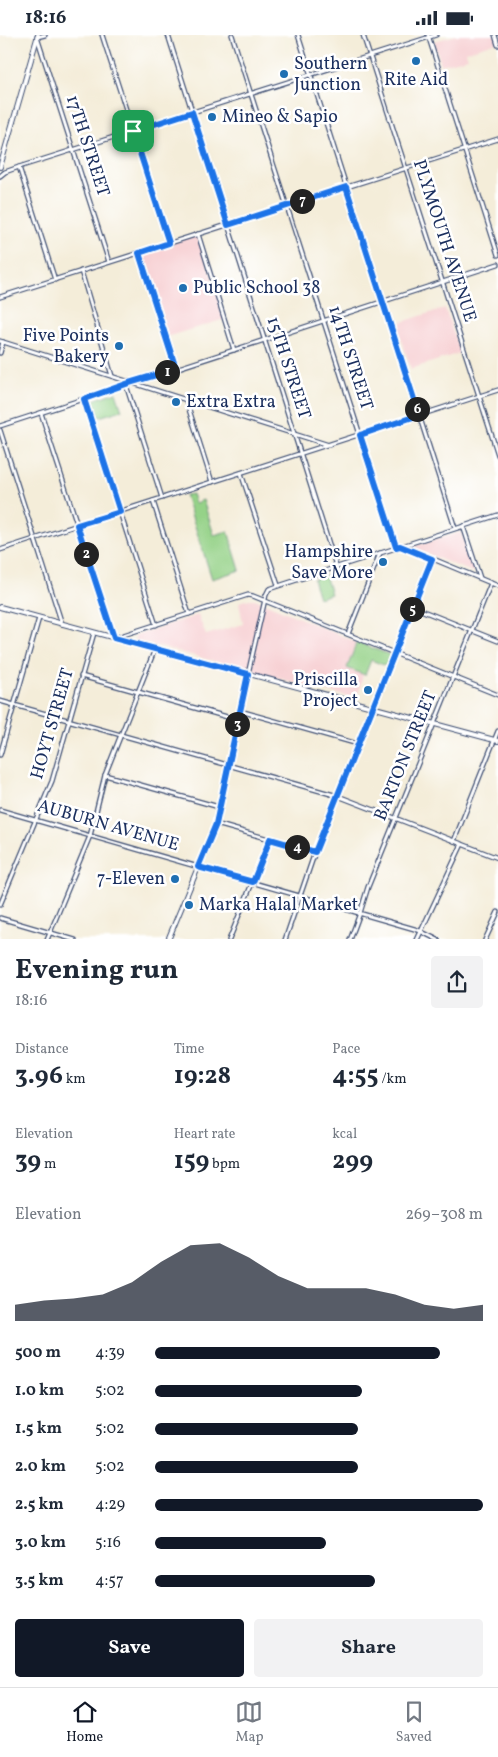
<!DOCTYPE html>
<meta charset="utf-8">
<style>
:root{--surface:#fff;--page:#f2f2f3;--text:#1f2937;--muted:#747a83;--line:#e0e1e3;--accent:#111827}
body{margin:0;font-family:Vollkorn,serif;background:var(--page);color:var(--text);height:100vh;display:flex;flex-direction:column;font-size:19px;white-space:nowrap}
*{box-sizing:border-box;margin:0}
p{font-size:16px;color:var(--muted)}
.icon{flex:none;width:28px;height:28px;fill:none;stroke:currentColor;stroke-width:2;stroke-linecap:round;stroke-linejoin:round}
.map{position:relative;height:904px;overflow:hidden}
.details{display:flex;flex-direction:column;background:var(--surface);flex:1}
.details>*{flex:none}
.pin{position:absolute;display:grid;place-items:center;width:42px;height:42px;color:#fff;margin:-21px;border-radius:10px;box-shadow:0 2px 8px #0006}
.km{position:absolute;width:25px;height:25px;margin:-12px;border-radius:50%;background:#222;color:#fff;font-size:14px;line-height:25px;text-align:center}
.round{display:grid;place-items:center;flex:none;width:52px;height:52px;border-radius:5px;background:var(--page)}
.summary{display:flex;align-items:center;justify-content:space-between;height:85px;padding:0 15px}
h1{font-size:28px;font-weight:700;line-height:38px}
.metrics{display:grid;grid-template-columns:repeat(3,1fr);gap:8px;height:85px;padding:5px 15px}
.metrics div{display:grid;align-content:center}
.metrics b{font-size:25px;font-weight:700}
.metrics small{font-size:14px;font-weight:400}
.metrics p{font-size:14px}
.chart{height:140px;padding:10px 15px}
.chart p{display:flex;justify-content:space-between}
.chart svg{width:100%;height:90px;margin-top:5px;fill:var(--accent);opacity:.7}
.cta{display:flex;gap:10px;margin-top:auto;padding:10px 15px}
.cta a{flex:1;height:58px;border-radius:5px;background:var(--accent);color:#fff;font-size:20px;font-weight:700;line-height:58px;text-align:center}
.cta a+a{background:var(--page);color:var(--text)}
ul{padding:0 15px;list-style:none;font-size:16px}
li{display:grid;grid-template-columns:80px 60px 1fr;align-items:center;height:38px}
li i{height:12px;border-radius:6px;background:var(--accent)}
.status{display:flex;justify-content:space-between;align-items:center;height:35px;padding:0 25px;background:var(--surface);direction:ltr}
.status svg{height:14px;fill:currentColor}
.tab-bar{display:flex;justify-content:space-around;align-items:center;height:70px;border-top:1px solid var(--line);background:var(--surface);font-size:14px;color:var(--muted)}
.tab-bar a{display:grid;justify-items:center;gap:2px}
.tab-bar .active{color:var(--accent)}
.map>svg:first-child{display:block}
</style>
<div class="status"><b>18:16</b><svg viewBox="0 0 49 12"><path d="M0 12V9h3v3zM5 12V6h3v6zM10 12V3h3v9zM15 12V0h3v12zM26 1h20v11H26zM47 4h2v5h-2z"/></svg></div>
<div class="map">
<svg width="498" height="905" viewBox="0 0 498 905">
<rect width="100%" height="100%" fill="#fff"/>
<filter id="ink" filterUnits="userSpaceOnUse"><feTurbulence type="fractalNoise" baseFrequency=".02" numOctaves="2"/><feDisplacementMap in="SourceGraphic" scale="10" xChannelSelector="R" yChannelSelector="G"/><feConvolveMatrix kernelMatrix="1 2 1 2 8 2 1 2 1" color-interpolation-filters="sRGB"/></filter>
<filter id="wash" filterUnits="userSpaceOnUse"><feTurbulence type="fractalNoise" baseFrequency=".0096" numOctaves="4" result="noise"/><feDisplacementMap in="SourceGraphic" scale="20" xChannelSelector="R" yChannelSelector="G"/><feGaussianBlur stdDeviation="1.12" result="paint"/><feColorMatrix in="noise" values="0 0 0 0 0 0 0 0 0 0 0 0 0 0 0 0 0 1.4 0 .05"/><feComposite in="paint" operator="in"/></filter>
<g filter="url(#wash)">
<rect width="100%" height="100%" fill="#f4edd9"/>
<g fill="#f7cfd2">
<polygon points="457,0 498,0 498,7 466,17 468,23 441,30 434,6"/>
<polygon points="198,199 225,284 166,302 139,218"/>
<polygon points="445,273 460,318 411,334 396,289"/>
<polygon points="461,497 474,536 472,537 415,514 415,511"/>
<polygon points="249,564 255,564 356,607 347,632 363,640 357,664 134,605 136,600 198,580 206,600 243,589 239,567"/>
</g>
<g fill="#95d288" stroke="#588073">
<polygon points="116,357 122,375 99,382 93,365"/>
<polygon points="192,459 195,468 203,465 214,500 228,496 240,535 212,544 185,460"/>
<polygon points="325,540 331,559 319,563 313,544"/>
<polygon points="357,607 390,620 386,631 371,625 365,640 347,633"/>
</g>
</g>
<g filter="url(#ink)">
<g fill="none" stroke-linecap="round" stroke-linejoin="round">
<g stroke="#3c4c70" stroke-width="5.5">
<g id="minor">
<polyline points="45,0 37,2 109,227"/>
<polyline points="102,0 169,208"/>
<polyline points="168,0 336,531"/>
<polyline points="232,0 396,512"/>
<polyline points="298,0 455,493"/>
<polyline points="363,0 498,420"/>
<polyline points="428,0 498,220"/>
<polyline points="495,0 498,10"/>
<polyline points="19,132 55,245"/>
<polyline points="0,141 5,137 19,132 436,0"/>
<polyline points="198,199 234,315"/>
<polyline points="139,218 176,334"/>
<polyline points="81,236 112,341"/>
<polyline points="0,262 498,104"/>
<polyline points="0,306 329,410"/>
<polyline points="0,318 3,307"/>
<polyline points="129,348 127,353 162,463"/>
<polyline points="84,364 156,590"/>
<polyline points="186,365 212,447"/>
<polyline points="41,378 114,603 248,560 253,561 498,660"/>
<polyline points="0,391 498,229"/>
<polyline points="0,395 62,589"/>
<polyline points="241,438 278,550"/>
<polyline points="153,466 189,579"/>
<polyline points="463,491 480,543"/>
<polyline points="402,511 498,551"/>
<polyline points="0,515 498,355"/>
<polyline points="413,572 498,606"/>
<polyline points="348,599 380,518"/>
<polyline points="248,639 266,560 269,554 498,480"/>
<polyline points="81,641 238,685"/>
<polyline points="0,666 338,761 498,823"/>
<polyline points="240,676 358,709"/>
<polyline points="0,720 39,583"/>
<polyline points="105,740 219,772"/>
<polyline points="0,775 418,895 438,905"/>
<polyline points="216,789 315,817"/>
<polyline points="454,806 498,696"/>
<polyline points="0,870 52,746 94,598"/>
<polyline points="0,883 75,905"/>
<polyline points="47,905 90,801 105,740 155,614"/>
<polyline points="229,905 270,804"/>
<polyline points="285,905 315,817 432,524"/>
<polyline points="350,905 360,878 368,852 491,548"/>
<polyline points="417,905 462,809"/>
<polyline points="485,905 498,877"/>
</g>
</g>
<g stroke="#3c4c70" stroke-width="6">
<g id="tertiary">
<polyline points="0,132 38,0"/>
<polyline points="0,572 498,706"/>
<polyline points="168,905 216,789 248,639"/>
</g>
</g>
<use href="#minor" stroke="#fff" stroke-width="3"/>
<use href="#tertiary" stroke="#fff" stroke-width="4"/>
</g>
</g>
<g fill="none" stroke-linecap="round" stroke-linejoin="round" filter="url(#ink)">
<g stroke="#fff" stroke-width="10">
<polygon id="route" points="192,77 228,190 346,152 419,380 360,400 396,512 400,511 432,524 315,817 270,804 253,847 198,832 216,789 248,639 114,603 77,490 120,477 84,364 129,348 176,334 139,218 169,208 133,96"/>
</g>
<use href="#route" stroke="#1a73e8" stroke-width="6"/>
</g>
<g fill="#1f6fb2" stroke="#fff" stroke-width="2">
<circle cx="416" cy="26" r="5"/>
<circle cx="284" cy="39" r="5"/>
<circle cx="212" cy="82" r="5"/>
<circle cx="183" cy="253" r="5"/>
<circle cx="119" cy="311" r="5"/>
<circle cx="176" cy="367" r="5"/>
<circle cx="383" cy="527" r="5"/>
<circle cx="368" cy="655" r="5"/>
<circle cx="175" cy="844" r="5"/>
<circle cx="189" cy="870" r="5"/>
</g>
<g text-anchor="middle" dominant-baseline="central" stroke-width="5" stroke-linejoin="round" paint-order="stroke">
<g font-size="18" fill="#1b2f5e" stroke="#fff" text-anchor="start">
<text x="294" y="29">Southern<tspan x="294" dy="21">Junction</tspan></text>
<text x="416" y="45" text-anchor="middle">Rite Aid</text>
<text x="222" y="82">Mineo &amp; Sapio</text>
<text x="193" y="253">Public School 38</text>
<text x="109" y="301" text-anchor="end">Five Points<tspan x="109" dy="21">Bakery</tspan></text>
<text x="186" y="367">Extra Extra</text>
<text x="373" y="517" text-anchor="end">Hampshire<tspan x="373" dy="21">Save More</tspan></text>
<text x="358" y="645" text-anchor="end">Priscilla<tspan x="358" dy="21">Project</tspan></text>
<text x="165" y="844" text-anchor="end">7-Eleven</text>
<text x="199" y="870">Marka Halal Market</text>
</g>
<g font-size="18" fill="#1b2f5e" stroke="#fff">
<text transform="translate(87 111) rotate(72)">17TH STREET</text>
<text transform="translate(444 206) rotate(72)">PLYMOUTH AVENUE</text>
<text transform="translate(350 323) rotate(72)">14TH STREET</text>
<text transform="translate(288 333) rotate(72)">15TH STREET</text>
<text transform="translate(53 689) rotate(-74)">HOYT STREET</text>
<text transform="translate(406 721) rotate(-68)">BARTON STREET</text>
<text transform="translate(108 791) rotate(16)">AUBURN AVENUE</text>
</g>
</g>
</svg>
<div class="pin" style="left:133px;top:96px;background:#1e9e55"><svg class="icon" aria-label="arrive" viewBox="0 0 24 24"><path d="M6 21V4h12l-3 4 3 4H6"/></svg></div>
<b class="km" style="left:167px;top:337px">1</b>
<b class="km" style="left:86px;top:519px">2</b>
<b class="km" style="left:237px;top:689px">3</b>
<b class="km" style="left:297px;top:812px">4</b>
<b class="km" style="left:412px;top:574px">5</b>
<b class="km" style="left:417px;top:374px">6</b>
<b class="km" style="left:302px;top:166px">7</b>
</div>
<section class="details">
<div class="summary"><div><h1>Evening run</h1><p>18:16</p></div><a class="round"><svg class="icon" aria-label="share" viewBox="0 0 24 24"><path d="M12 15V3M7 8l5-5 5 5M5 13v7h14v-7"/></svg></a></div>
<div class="metrics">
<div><p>Distance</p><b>3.96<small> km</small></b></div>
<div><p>Time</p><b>19:28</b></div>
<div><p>Pace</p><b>4:55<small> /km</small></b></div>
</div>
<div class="metrics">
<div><p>Elevation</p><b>39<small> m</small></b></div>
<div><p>Heart rate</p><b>159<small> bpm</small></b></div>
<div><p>kcal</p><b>299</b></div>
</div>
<div class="chart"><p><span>Elevation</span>269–308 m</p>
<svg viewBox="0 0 160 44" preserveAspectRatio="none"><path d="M0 44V36L10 34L20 33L30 31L40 25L50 15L60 7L70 6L80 13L90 22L100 28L110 28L120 28L130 31L140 36L150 38L160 36V44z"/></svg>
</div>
<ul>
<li><b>500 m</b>4:39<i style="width:87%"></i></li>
<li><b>1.0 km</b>5:02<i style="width:63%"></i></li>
<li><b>1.5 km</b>5:02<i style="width:62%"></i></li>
<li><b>2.0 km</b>5:02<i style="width:62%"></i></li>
<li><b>2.5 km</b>4:29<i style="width:100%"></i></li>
<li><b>3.0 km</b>5:16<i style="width:52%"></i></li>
<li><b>3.5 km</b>4:57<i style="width:67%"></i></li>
</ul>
<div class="cta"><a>Save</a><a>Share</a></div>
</section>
<nav class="tab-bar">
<a class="active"><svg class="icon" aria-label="home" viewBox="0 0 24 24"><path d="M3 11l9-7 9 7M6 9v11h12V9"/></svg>Home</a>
<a><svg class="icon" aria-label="map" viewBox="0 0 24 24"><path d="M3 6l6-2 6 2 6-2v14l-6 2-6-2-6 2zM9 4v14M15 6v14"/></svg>Map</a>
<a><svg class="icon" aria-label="saved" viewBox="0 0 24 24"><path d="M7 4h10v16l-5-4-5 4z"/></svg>Saved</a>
</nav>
